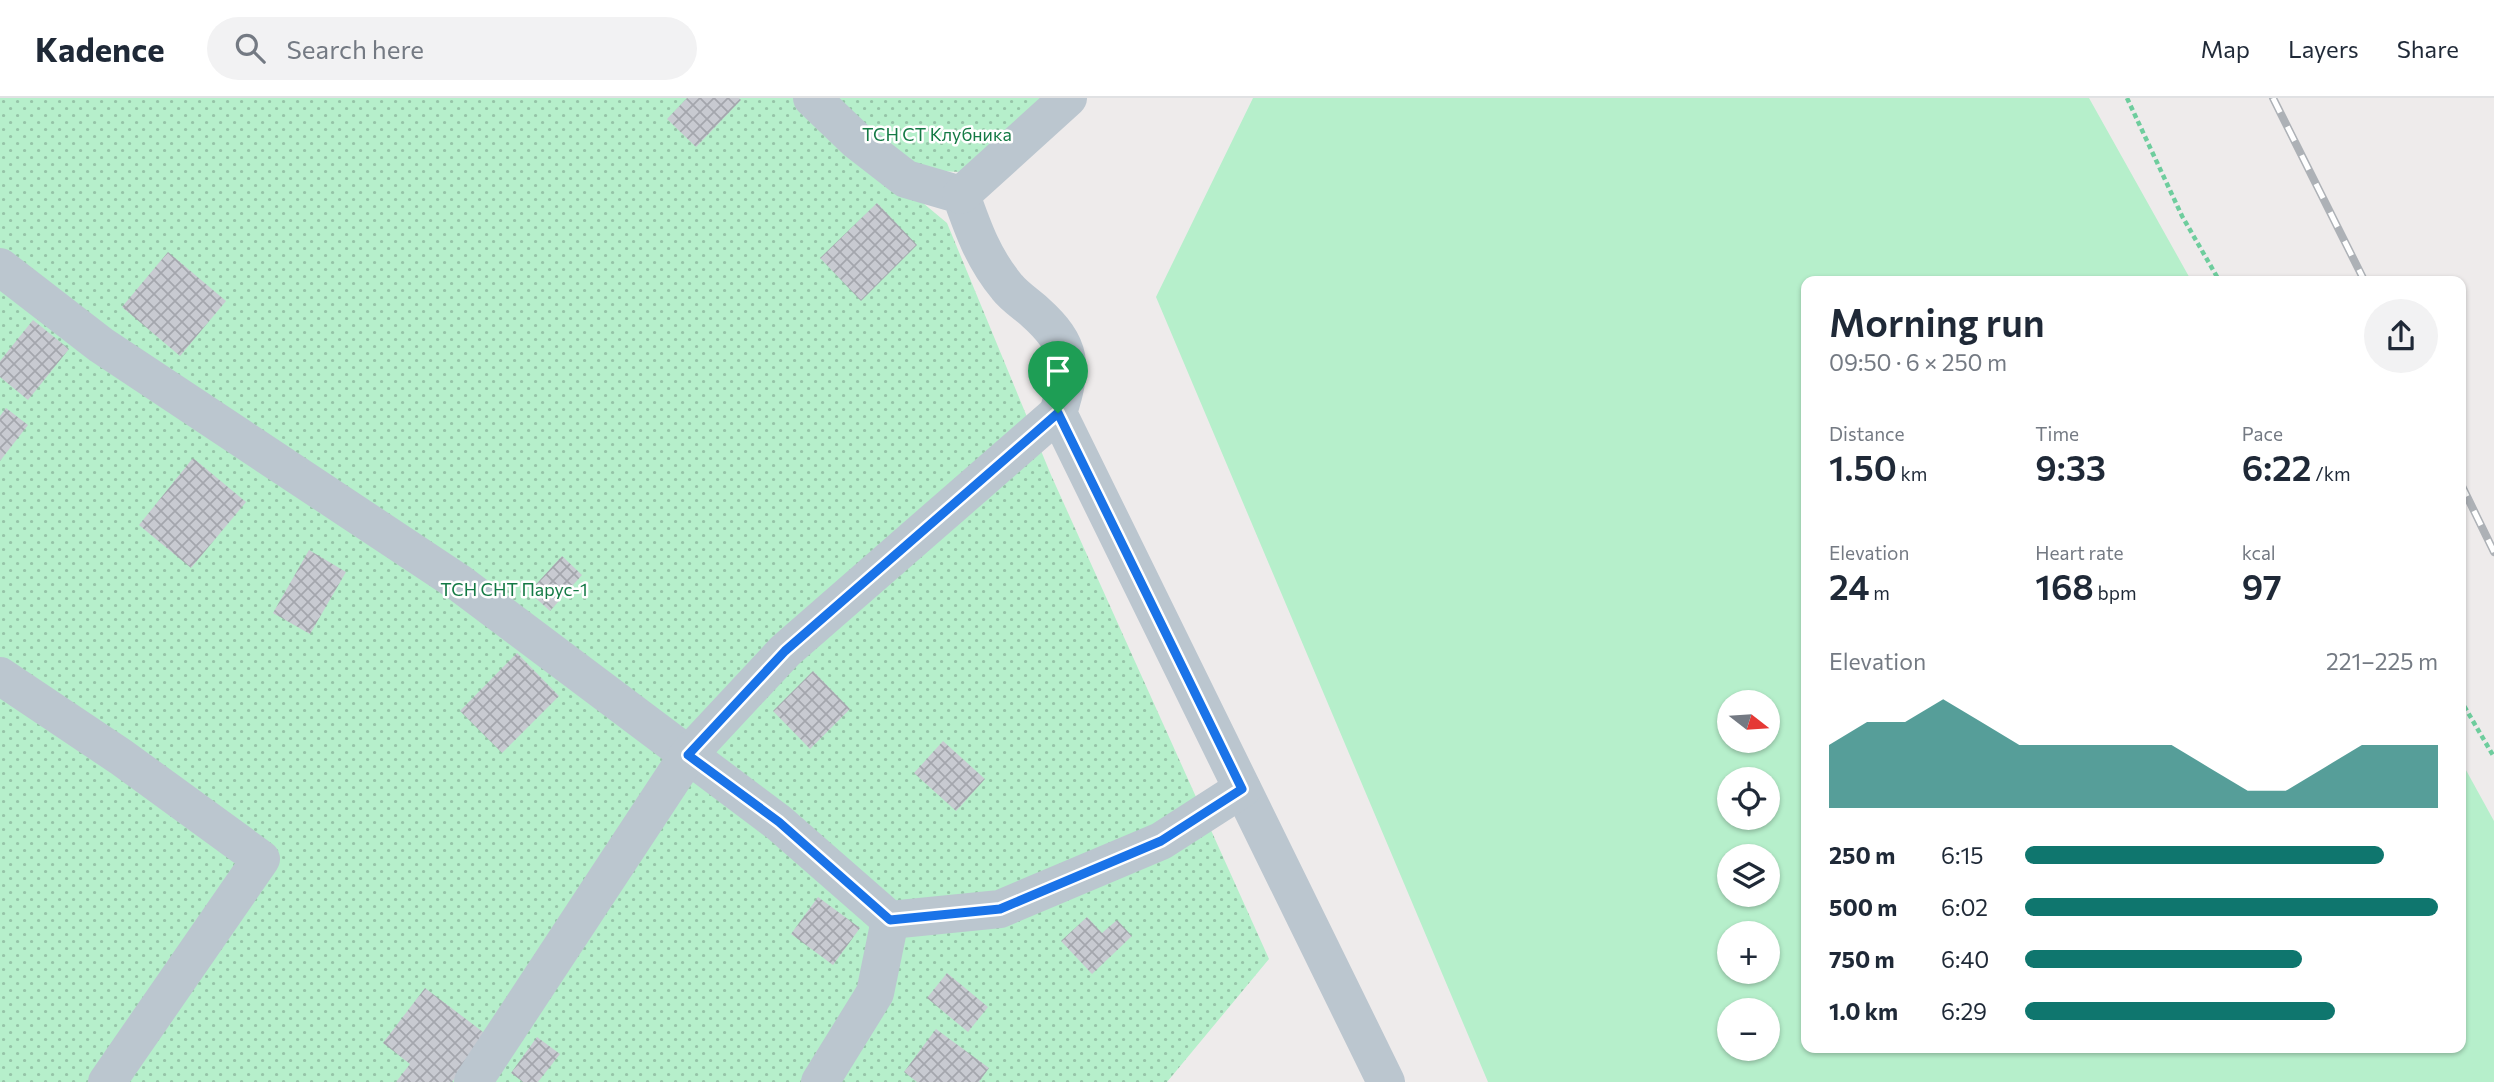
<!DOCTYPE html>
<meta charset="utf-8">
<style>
:root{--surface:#fff;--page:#f2f2f3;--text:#1f2937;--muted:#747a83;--line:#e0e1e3;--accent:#0f766e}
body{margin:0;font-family:Commissioner,sans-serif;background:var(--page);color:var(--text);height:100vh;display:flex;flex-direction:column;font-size:26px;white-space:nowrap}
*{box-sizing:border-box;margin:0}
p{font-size:23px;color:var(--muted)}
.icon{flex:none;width:38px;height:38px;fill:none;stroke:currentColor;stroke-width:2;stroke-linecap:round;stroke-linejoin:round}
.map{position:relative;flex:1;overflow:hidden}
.drawer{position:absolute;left:1801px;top:178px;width:665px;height:777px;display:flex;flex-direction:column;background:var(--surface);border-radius:14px;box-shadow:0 2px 5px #0004}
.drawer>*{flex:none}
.needle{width:46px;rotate:107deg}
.tools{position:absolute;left:1717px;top:592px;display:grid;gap:14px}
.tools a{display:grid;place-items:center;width:63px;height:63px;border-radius:50%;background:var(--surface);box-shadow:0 2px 5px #0004;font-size:35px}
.pin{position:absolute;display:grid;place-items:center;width:60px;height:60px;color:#fff;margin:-72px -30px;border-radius:50% 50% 50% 0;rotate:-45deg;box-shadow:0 0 7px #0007}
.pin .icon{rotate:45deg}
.round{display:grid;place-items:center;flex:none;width:74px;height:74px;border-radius:37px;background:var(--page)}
.head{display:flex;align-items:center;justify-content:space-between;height:119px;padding:0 28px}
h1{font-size:38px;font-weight:600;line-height:52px}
.figures{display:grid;grid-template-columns:repeat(3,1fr);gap:10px;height:119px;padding:7px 28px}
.figures div{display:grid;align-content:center}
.figures b{font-size:35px;font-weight:600}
.figures small{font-size:19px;font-weight:400}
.figures p{font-size:19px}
.chart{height:196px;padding:14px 28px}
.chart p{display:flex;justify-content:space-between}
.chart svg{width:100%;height:126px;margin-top:7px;fill:var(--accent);opacity:.7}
ul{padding:0 28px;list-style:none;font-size:23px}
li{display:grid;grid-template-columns:112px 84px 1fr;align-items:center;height:52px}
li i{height:18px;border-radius:9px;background:var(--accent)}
header{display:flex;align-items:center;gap:42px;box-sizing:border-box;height:98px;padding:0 35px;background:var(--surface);border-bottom:2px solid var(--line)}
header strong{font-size:33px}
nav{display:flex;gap:38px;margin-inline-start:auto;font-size:24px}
.search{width:490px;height:63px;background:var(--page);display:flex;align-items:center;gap:18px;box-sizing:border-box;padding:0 24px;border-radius:38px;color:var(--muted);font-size:26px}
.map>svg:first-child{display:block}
</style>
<header>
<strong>Kadence</strong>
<div class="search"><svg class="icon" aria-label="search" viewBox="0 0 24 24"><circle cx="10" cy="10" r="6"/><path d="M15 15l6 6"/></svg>Search here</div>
<nav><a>Map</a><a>Layers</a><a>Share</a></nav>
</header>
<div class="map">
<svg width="2494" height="984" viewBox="0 0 2494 984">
<defs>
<pattern id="garden-dots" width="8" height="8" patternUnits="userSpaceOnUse" patternTransform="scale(1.75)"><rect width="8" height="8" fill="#b6efcb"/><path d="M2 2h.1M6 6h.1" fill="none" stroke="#96c4a8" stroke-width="1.8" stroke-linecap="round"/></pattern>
<pattern id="building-cross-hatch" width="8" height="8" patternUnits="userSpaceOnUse" patternTransform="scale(1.75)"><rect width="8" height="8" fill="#c8cad1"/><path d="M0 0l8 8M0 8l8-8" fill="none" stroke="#a4a6ad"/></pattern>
</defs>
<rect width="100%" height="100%" fill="#eeebeb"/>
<path fill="#b6efcb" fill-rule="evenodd" d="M1253,0H2089L2192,184H1806V950H2460L2461,663L2494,723V984H1488L1156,199ZM1729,604H1768V642H1729ZM1729,681H1768V719H1729ZM1729,758H1768V796H1729ZM1729,835H1768V873H1729ZM1729,912H1768V950H1729Z"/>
<g fill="url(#garden-dots)">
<polygon points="0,0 797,0 947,125 1051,377 1269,861 1167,984 0,984"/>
<polygon points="829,0 1042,0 961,74 914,72"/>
</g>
<g fill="url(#building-cross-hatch)">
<polygon points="687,0 739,0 741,2 696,49 667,21"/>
<polygon points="877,105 917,147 861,203 820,160"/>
<polygon points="168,154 226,203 180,258 122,209"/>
<polygon points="33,222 69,251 28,302 0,279 0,263"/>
<polygon points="6,310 28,327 0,363 0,318"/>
<polygon points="193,360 246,404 191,470 139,427"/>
<polygon points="309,452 346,474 310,536 273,515"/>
<polygon points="562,458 582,477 550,513 529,494"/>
<polygon points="517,555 559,598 502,655 460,613"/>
<polygon points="813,573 850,611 810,651 773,613"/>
<polygon points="943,643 985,681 956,713 914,675"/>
<polygon points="818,799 860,830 833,867 791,836"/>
<polygon points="1087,819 1102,835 1117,822 1132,838 1092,876 1061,843"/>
<polygon points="947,875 988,909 968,934 927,900"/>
<polygon points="425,890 487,937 452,984 396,984 410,966 383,945"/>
<polygon points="936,931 989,970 979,984 917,984 904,974"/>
<polygon points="537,939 560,956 538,984 523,984 511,975"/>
</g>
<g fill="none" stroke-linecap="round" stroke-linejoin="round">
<g stroke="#6ecd9d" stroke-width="4.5" stroke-dasharray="5 3.5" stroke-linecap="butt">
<polyline points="2127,0 2182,118 2220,184"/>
<polyline points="2460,601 2494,659"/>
</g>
<g stroke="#bbc6cf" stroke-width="38">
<path d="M812,0L857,43L906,81L961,97C973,131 983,160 1007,189C1014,198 1026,206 1035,214C1073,248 1073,268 1058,315L1386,984"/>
<polyline points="961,97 1068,0"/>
<polyline points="0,169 101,247 458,484 779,725 890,822 1000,811 1161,743 1242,691"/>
<polyline points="0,578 121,659 261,761 107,984"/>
<polyline points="473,984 688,657 785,553 1058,315"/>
<polyline points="820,984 875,895 890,822"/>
</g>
<g stroke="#adb1b6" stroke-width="8">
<g id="rail">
<polyline points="2273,0 2365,184"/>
<polyline points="2460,384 2494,454"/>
</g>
</g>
<use href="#rail" stroke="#fff" stroke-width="5" stroke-dasharray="16" stroke-linecap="butt"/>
</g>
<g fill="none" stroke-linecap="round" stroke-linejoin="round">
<g stroke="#fff" stroke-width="14">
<polygon id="route" points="1058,315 1242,691 1161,743 1000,811 890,822 779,724 688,657 785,553"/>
</g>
<use href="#route" stroke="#1a73e8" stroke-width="9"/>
</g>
<g text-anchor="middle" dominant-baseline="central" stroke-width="5" stroke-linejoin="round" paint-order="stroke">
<g font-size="18" fill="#147a45" stroke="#fff">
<text x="937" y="36">ТСН СТ Клубника</text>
<text x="514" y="491">ТСН СНТ Парус-1</text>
</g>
</g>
</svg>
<div class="tools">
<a><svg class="needle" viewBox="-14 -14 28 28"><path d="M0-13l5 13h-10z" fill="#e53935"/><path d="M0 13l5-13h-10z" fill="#747a83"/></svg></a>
<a><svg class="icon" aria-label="locate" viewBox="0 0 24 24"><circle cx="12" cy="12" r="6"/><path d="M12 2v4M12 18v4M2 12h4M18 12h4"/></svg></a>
<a><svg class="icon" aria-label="layers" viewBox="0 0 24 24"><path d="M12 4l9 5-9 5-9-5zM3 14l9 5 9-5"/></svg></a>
<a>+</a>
<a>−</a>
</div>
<div class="pin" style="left:1058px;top:315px;background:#1e9e55"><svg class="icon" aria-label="arrive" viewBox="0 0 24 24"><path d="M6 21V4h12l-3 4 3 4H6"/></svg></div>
<section class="drawer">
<div class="head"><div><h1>Morning run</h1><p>09:50 · 6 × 250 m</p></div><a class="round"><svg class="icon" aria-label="share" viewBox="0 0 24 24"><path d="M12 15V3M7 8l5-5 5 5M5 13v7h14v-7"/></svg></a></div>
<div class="figures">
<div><p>Distance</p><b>1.50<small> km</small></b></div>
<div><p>Time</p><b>9:33</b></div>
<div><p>Pace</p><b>6:22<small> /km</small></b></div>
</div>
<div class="figures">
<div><p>Elevation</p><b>24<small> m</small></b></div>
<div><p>Heart rate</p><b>168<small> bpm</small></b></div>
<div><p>kcal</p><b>97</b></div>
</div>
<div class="chart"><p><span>Elevation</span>221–225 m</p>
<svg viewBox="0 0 160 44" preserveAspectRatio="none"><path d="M0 44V22L10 14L20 14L30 6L40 14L50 22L60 22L70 22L80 22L90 22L100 30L110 38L120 38L130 30L140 22L150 22L160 22V44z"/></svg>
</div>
<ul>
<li><b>250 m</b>6:15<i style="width:87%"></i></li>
<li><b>500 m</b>6:02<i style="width:100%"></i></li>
<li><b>750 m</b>6:40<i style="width:67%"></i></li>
<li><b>1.0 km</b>6:29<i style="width:75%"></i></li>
</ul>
</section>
</div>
